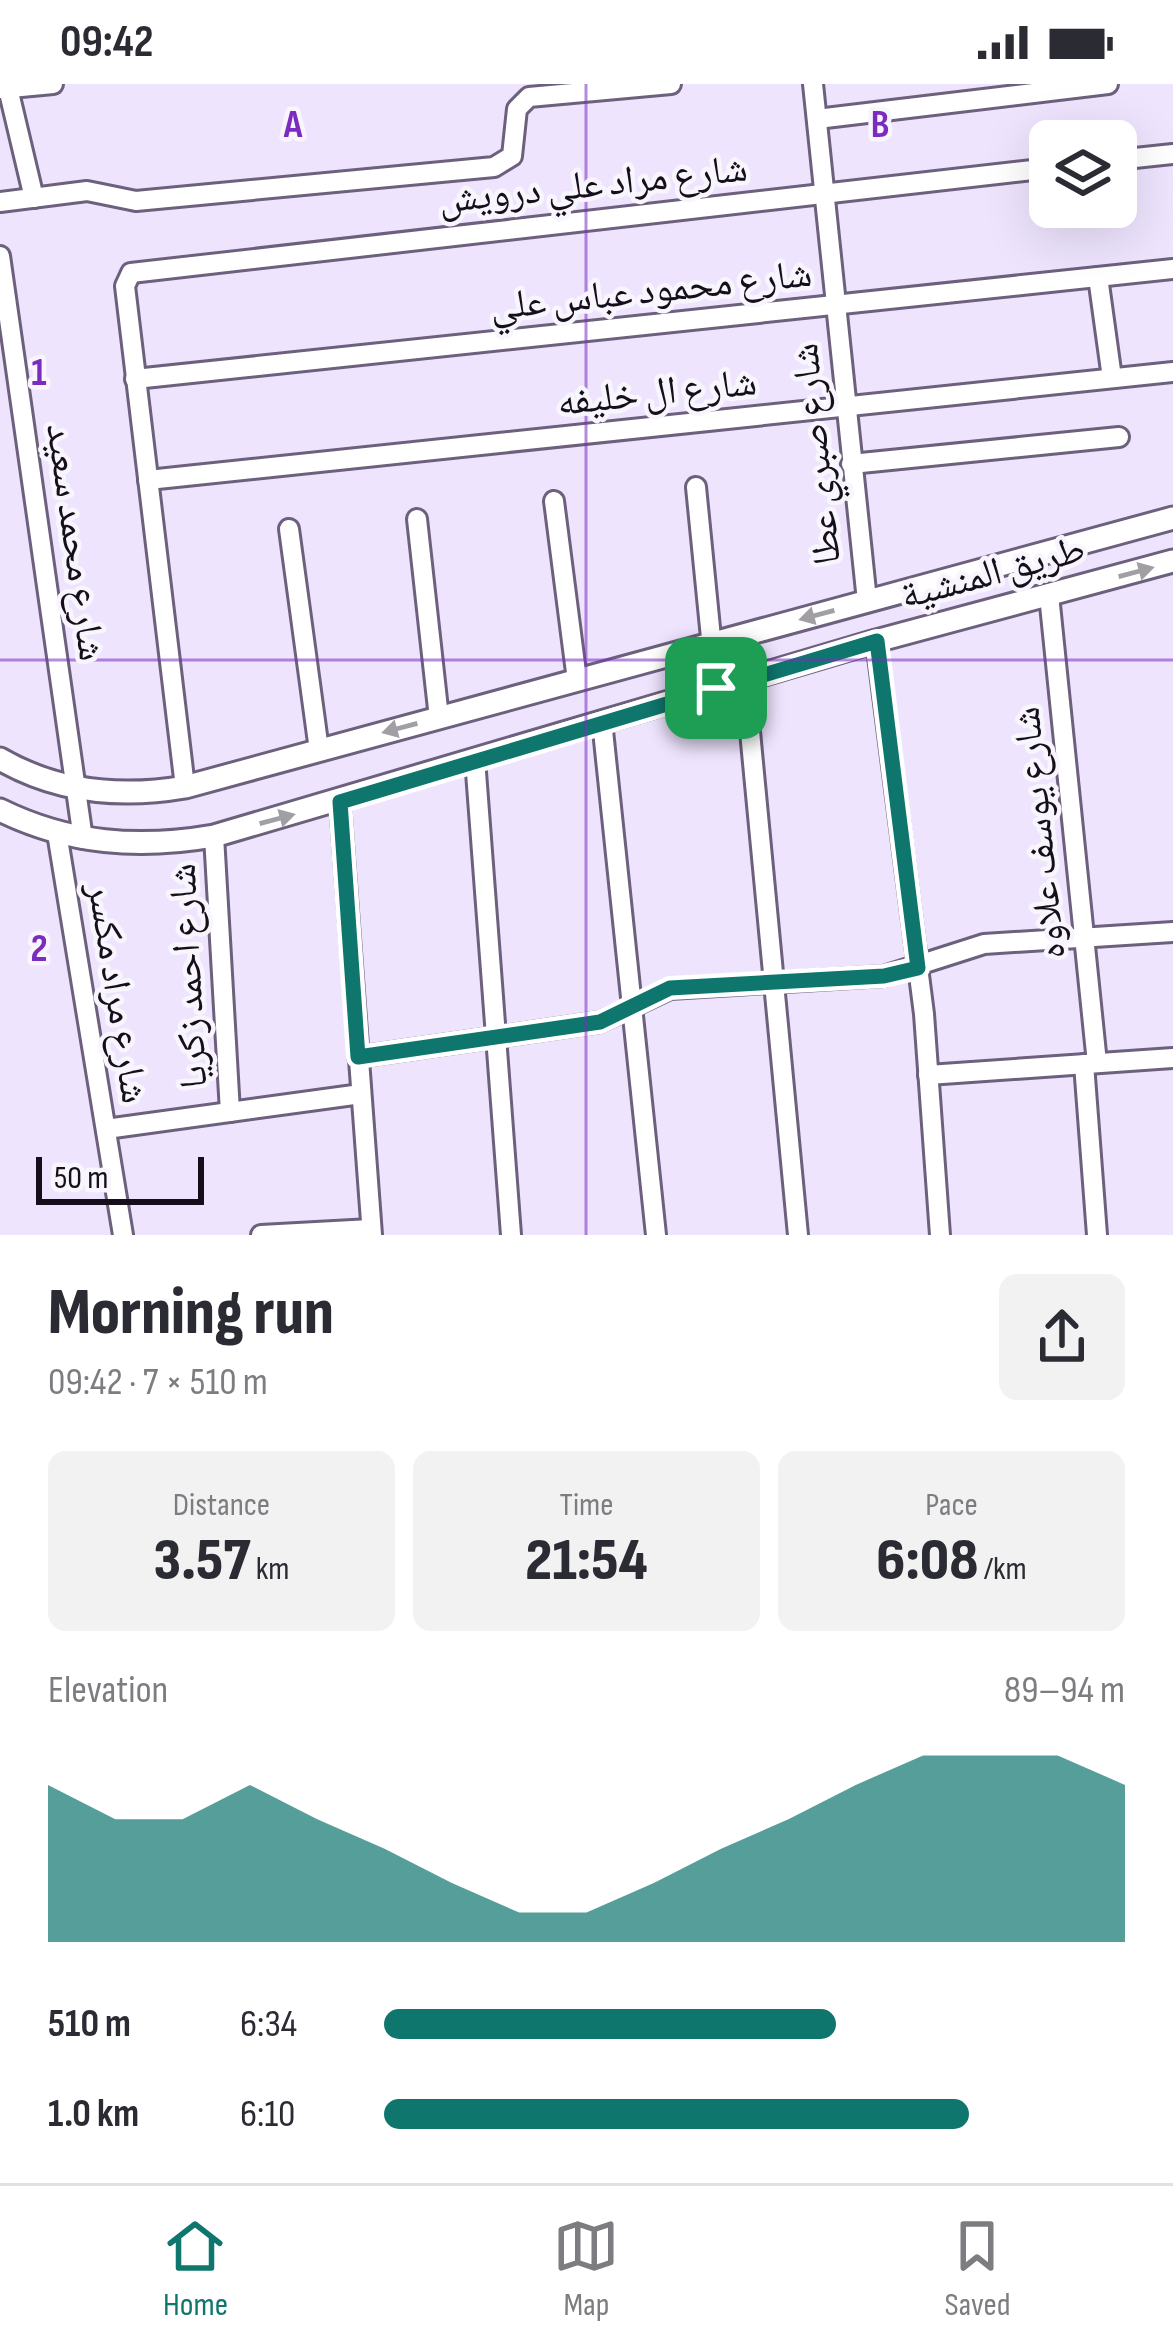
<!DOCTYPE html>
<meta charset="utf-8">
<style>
:root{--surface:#fff;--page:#f2f2f3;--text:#2b2b33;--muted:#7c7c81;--line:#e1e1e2;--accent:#0f766e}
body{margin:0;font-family:"Sofia Sans Condensed","Noto Naskh Arabic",sans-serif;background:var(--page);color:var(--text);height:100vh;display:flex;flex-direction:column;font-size:45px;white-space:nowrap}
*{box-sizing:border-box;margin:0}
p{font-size:39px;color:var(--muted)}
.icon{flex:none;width:66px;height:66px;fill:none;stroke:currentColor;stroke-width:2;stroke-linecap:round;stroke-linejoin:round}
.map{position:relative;height:1151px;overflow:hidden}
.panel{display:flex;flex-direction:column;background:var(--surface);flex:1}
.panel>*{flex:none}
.controls{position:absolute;left:1029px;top:36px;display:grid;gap:24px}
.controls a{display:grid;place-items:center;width:108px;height:108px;border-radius:18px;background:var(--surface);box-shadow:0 12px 48px #0002;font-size:60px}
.scale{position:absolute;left:36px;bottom:30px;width:168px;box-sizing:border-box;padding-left:12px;border:6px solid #140f1a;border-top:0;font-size:33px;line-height:42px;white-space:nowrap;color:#140f1a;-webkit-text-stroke:9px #f8f5fc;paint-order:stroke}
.pin{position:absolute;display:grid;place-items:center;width:102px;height:102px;color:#fff;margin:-51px;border-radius:24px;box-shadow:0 6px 18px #0006}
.round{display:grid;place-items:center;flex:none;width:126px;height:126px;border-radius:18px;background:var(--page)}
.headline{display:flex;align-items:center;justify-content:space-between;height:204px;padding:0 48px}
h1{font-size:66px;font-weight:800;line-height:90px}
.metrics{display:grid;grid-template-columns:repeat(3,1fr);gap:18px;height:204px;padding:12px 48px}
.metrics div{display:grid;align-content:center;border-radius:18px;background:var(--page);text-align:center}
.metrics b{font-size:60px;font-weight:800}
.metrics small{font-size:33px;font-weight:400}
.metrics p{font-size:33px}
.chart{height:336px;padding:24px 48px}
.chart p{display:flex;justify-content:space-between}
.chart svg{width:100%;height:216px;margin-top:12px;fill:var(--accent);opacity:.7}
ul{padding:0 48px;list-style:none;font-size:39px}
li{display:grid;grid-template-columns:192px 144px 1fr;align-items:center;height:90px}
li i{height:30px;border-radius:15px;background:var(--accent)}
.status{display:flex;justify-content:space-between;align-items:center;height:84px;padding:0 60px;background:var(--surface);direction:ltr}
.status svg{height:33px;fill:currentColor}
.tabs{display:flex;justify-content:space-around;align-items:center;height:168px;border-top:3px solid var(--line);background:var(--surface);font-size:33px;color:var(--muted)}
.tabs a{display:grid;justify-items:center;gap:6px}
.tabs .active{color:var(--accent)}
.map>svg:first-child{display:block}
</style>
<div class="status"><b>09:42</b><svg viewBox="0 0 49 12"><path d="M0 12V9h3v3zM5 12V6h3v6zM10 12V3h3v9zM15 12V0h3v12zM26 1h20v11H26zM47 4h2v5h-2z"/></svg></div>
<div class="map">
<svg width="1173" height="1151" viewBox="0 0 1173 1151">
<rect width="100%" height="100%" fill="#eee4fe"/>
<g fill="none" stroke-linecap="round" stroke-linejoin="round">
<g stroke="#6c607c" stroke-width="24">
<g id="minor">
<polyline points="7,0 34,114"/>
<polyline points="813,0 867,517"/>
<polyline points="0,5 53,0"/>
<polyline points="817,35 1108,0"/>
<polyline points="1116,76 1173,70"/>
<polyline points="0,118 87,107 136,117 494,83 512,72 517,25 529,13 671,0"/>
<polyline points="0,172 83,755"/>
<polyline points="1098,193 1112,294"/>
<polyline points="135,295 1173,185"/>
<polyline points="851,380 1119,353"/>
<polyline points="148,396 1173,288"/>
<polyline points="696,403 716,604"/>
<polyline points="554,417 577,596"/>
<polyline points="417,435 439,634"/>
<polyline points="289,445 319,666"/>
<polyline points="1049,511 1097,979"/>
<polyline points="876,557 924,930 940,1151"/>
<polyline points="745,595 798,1151"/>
<polyline points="602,637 656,1151"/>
<polyline points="475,675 511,1151"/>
<polyline points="185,703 125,202 131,189 1050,84"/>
<polyline points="340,719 372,1151"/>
<polyline points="57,749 123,1151"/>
<polyline points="214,752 230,1028"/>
<polyline points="358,973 600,938 670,905 884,892 984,860 1173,848"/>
<polyline points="1084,980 1097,1151"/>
<polyline points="928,991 1173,974"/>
<polyline points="106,1045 361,1010"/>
<polyline points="261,1151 371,1145"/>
</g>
</g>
<g stroke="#6c607c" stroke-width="27">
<g id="tertiary">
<path d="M0,675C57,708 121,714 185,703L1173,434"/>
<path d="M0,726C69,760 139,765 214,752L876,557L1173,477"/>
</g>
</g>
<use href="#minor" stroke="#fff" stroke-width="18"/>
<use href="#tertiary" stroke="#fff" stroke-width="21"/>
</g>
<defs><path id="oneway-solid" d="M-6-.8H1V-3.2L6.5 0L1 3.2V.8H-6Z" transform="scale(3)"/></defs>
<g fill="#a19fa3">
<use href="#oneway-solid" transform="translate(1136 488) rotate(-15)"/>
<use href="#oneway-solid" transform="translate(817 531) rotate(165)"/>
<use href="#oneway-solid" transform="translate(400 644) rotate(165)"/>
<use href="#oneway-solid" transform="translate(277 735) rotate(-15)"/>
</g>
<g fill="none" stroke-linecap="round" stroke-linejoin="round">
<g stroke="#fff" stroke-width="24">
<polygon id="route" points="877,557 918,884 884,892 670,904 600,938 358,973 340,718"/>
</g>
<use href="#route" stroke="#0f766e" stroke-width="15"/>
</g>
<path fill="none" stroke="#7b2cbf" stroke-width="3" stroke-opacity="0.55" d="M586,0V1151M0,576H1173"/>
<g text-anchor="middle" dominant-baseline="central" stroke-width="9" stroke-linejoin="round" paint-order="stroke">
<g font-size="39" fill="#140f1a" stroke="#f8f5fc">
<text transform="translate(593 101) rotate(-6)">شارع مراد علي درويش</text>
<text transform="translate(651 207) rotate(-6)">شارع محمود عباس علي</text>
<text transform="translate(657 309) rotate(-6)">شارع ال خليفه</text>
<text transform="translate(817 370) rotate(-96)">شارع صبري عطا</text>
<text transform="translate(75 458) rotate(82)">شارع محمد سعيد</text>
<text transform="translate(993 489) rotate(-15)">طريق المنشية</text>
<text transform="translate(1040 749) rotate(-96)">شارع يوسف علاوه</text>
<text transform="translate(189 892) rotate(-93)">شارع احمد زكريا</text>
<text transform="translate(117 909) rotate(81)">شارع مراد مكسر</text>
</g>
</g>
<g font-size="39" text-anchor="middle" font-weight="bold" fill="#7b2cbf" stroke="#f8f5fc" stroke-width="9" stroke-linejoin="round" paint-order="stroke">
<text x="293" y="53">A</text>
<text x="880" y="53">B</text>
<text x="39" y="301">1</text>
<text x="39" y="877">2</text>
</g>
</svg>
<div class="controls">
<a><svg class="icon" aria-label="layers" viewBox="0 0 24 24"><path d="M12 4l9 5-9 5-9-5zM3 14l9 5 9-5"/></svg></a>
</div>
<div class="scale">50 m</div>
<div class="pin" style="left:716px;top:604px;background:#1e9e55"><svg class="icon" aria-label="arrive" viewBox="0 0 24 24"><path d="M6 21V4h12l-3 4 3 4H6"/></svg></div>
</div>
<section class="panel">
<div class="headline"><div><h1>Morning run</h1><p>09:42 · 7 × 510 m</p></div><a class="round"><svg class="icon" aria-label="share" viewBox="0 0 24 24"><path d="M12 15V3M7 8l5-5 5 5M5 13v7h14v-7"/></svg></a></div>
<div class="metrics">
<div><p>Distance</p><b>3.57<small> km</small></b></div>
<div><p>Time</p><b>21:54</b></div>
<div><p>Pace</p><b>6:08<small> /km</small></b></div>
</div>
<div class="chart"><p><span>Elevation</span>89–94 m</p>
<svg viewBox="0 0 160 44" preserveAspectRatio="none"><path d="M0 44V12L10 19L20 19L30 12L40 19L50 25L60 32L70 38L80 38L90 32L100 25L110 19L120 12L130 6L140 6L150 6L160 12V44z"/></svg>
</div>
<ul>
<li><b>510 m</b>6:34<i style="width:61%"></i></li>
<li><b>1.0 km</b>6:10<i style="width:79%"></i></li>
</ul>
</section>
<nav class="tabs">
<a class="active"><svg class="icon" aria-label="home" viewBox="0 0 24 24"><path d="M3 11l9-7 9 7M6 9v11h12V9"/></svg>Home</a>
<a><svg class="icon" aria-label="map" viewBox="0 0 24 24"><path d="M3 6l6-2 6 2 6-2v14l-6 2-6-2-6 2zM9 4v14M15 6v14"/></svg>Map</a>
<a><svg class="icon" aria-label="saved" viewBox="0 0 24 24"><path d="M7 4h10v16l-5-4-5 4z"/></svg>Saved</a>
</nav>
